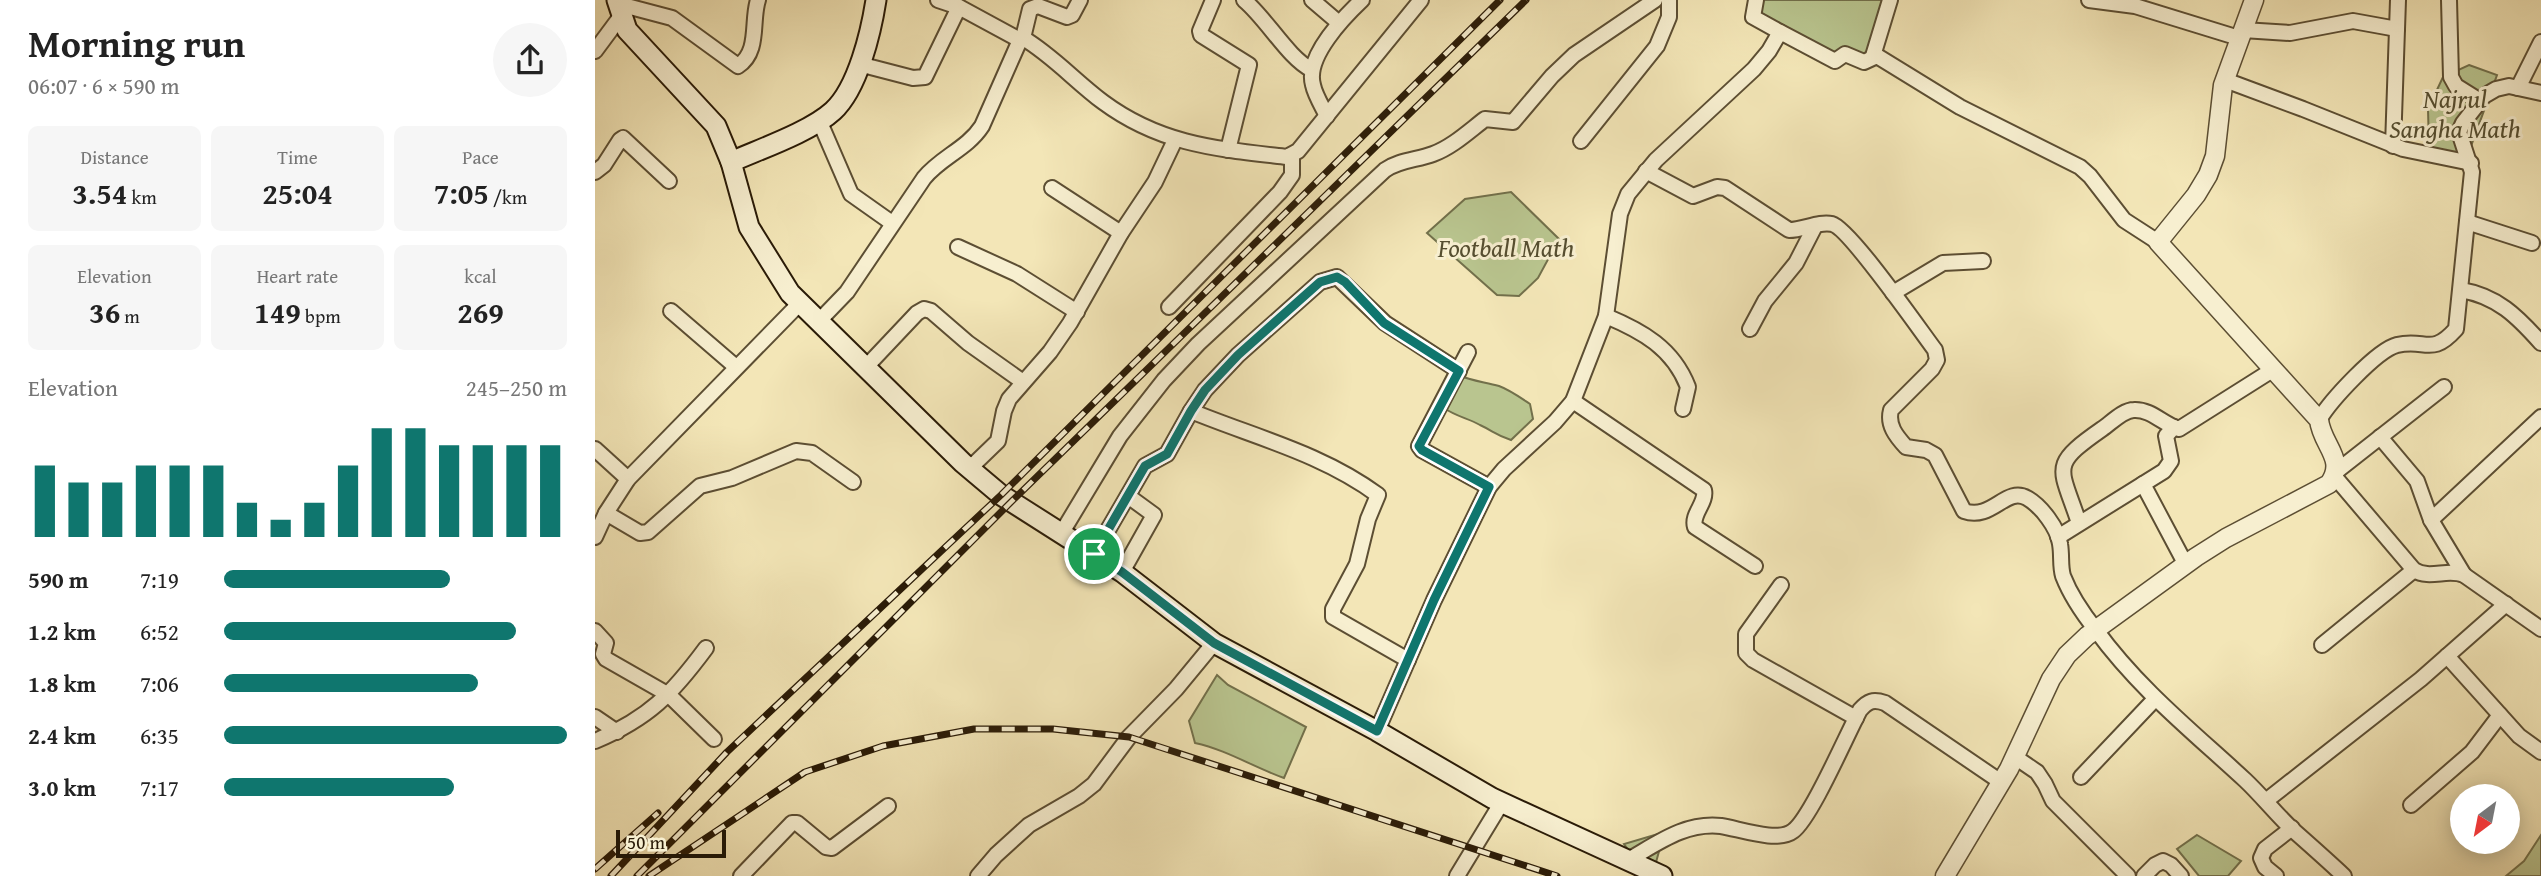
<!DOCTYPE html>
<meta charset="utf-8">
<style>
:root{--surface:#fff;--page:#f6f6f6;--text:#222;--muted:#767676;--accent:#0f766e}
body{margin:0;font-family:"Gentium Book Plus",serif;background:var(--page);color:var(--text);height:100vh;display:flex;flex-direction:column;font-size:26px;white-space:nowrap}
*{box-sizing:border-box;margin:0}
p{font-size:23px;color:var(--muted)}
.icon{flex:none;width:38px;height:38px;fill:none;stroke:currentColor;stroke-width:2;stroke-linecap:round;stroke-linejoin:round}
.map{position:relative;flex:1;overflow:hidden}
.panel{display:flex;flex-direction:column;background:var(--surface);width:595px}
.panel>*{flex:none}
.needle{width:46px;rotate:212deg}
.controls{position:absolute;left:1855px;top:784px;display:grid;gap:14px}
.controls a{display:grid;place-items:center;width:70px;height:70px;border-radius:50%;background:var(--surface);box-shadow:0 4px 18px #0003;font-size:35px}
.scale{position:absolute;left:21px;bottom:18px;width:110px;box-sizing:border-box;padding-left:7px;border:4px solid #2a1b07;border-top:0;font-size:19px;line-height:24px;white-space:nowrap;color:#2a1b07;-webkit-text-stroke:5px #f7efd0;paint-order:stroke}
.pin{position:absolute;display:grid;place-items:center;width:60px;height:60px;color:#fff;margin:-30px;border:4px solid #fff;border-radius:50%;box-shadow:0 2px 7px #0007}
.round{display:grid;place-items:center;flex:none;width:74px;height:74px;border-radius:37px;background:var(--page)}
.headline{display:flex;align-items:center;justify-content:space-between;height:119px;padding:0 28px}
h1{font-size:38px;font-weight:800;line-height:52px}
.stats{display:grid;grid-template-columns:repeat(3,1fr);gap:10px;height:119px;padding:7px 28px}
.stats div{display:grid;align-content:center;border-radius:10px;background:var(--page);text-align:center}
.stats b{font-size:30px;font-weight:800}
.stats small{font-size:19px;font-weight:400}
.stats p{font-size:19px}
.chart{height:196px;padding:14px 28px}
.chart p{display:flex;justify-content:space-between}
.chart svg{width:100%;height:126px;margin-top:7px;stroke:var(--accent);stroke-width:6}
ul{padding:0 28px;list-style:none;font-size:23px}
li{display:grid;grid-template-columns:112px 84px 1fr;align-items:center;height:52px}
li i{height:18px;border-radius:9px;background:var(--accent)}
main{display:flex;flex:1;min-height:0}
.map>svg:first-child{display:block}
</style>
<main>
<section class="panel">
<div class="headline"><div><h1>Morning run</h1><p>06:07 · 6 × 590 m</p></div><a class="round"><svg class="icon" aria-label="share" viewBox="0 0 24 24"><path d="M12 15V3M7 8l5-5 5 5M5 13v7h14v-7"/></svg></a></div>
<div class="stats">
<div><p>Distance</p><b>3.54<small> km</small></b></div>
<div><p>Time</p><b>25:04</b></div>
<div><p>Pace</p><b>7:05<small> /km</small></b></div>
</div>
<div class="stats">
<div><p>Elevation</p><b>36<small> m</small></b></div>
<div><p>Heart rate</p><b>149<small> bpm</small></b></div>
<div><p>kcal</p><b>269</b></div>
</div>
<div class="chart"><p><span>Elevation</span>245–250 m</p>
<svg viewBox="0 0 160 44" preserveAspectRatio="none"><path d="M5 44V19M15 44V25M25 44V25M35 44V19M45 44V19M55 44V19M65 44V32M75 44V38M85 44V32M95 44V19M105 44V6M115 44V6M125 44V12M135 44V12M145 44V12M155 44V12"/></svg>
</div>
<ul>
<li><b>590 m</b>7:19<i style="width:66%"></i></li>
<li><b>1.2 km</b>6:52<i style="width:85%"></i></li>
<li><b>1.8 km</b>7:06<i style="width:74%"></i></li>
<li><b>2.4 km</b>6:35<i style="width:100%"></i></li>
<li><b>3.0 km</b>7:17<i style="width:67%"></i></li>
</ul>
</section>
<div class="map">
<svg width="1946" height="876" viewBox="0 0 1946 876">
<rect width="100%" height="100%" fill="#f3e6b7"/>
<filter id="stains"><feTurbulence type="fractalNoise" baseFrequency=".00286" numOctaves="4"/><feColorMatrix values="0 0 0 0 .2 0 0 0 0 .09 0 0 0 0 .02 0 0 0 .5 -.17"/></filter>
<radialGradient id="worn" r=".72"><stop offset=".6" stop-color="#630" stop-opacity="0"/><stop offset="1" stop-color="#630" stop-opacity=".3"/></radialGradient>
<g fill="#b9c58f" stroke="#72704b" stroke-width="2">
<polygon points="1165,0 1296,0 1270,68 1160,17"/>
<polygon points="1874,65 1902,75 1872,157 1834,147 1833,109 1848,77"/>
<polygon points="916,192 964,239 943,278 924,296 902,295 832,233 870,199"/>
<path d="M863,375C877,381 890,382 904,386C915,390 926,398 935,404L938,419L916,440C901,435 898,431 885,425C873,418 862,417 849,408Z"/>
<path d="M622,675L633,685L711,727L689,778C658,767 632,750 600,743L594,721Z"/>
<polygon points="1063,834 1066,844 1060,866 1039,858 1029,844"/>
<polygon points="1602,835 1646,861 1633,876 1604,876 1582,849"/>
<polygon points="1946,835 1946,876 1911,876 1929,861"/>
</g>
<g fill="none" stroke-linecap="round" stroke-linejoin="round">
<g stroke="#5c4e33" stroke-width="18">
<g id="minor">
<polyline points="343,0 364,7 425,40"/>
<polyline points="618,0 605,31 606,35 654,65 633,150"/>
<path d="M649,0C672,19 693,58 717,70"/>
<polyline points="717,0 744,23"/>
<polyline points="1161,0 1158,17 1185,32"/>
<polyline points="1494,0 1540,6 1644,38"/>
<polyline points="1854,0 1856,77 1861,86 1885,101"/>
<path d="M24,4L77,18L143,66C165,52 156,21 163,0"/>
<polyline points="1648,30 1695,33 1758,21 1802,29"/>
<polyline points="428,38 435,9 443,6 472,17 477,15 485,0"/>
<polyline points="0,51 26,16"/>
<polyline points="1278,56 1295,0"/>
<polyline points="264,64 318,78 330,77 364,7"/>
<polyline points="1630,80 1708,109 1808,149 1876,163"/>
<polyline points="1923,88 1946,42"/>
<path d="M732,116C727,106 720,95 718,85C710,57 749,17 767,0"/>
<polyline points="224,120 256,194 297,223"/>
<polyline points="986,141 1062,46 1074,17 1074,0"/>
<polyline points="1798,146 1803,0"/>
<path d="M1051,171L1098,196L1122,187L1130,188L1194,230C1208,230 1224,221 1237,224C1254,228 1325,330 1340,350L1342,360L1337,369L1296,410C1292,425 1301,436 1311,447L1331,450L1340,455L1369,511C1397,521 1411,486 1432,498C1446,506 1463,528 1465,544C1467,555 1465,566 1468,576C1475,594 1489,615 1501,630C1543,688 1598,732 1650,780C1667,796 1681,814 1698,830C1715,845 1732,860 1749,876"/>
<polyline points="0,172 9,165 25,140 28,138 74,181"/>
<polyline points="457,188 526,233"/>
<polyline points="1872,222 1937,243"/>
<polyline points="363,247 422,274 482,312"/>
<path d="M1866,290C1902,296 1922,316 1946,343"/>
<polyline points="1298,293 1348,263 1388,261"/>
<polyline points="574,307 685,192 697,175 697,156"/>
<polyline points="76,311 141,367"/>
<path d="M1011,316C1047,331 1078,348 1093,387L1088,409"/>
<path d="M224,321L252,292L329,178C346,157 372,149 387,126L425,40L428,38C457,55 481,82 508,102C566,145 623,149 692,157L703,151L826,0"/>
<polyline points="1155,329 1170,301 1201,263 1220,226"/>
<polyline points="873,352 824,446 827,450 894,487"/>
<polyline points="271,367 322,313 329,309 336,311 373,343 428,382"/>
<path d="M978,401L1109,490C1112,503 1096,514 1100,527L1160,566"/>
<path d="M596,411C659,437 726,453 783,495L773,519L762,564L738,609V617L813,660"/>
<path d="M1724,420C1735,401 1782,350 1802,345C1831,338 1836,357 1861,329L1877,172L1864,132L1868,123L1889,96L1901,89L1914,86L1946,93"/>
<polyline points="1785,437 1822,481 1836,520 1869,575"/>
<polyline points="0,449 33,479"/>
<polyline points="374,469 403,441 409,411 414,399 455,352 475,323 526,233 560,182 580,140"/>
<polyline points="1742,471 1849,387"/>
<path d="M1740,477L1819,570C1835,580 1852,568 1869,575L1946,629"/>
<polyline points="1548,484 1591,565"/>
<polyline points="11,513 45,533 53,532 105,486 137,478 201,451 217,453 258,482"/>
<polyline points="1836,520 1946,417"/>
<path d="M1484,523C1465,466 1454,466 1507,429C1516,423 1528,410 1539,410C1556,409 1569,425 1584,429L1679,369"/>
<path d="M466,534L525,436L569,380L603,344L790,170C804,160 822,160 838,154C857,147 873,132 890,119L918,122L957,76L979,55L1060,0"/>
<polyline points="0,537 11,513 33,479 205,303"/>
<polyline points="1463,537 1569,471 1576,461 1571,436 1579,427"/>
<polyline points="499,554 550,466 572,454 596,411 610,390 643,355 725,282 742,277 790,323 864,371"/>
<polyline points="527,572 559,515 533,496"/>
<polyline points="1186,585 1151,634 1151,653 1158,660 1261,718"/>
<polyline points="0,631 11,643 8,654 11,659 74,695 119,739"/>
<polyline points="1727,645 1819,570"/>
<polyline points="1852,656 1924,736 1946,752"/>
<polyline points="0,717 22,732"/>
<polyline points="782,731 839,600 894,487 909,469 960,422 978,401 1011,316 1025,214 1033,194 1061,160 1159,69 1174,51 1185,32 1240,61 1250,54 1269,62 1282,56 1365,107 1485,167 1495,176 1529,220 1563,242"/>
<path d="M0,741C54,718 77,694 111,648"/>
<polyline points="1420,757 1442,772 1450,784 1458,801 1533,876"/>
<polyline points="1486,777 1560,699"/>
<polyline points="1672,800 1826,679 1911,604"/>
<polyline points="1816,805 1877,752 1905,715"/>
<path d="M1033,860C1063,843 1090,822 1126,826C1145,829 1183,843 1198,831C1216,818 1252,734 1265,710C1273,701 1278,699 1290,703L1406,782"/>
<polyline points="146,876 197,823 202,823 231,847 237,848 293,806"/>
<polyline points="383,876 401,855 434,825 484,796 499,784 534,737 581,689 619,643"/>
<polyline points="862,876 907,802"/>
<polyline points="1549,876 1560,865 1568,861 1576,865 1586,876"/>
<polyline points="1681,876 1670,867 1666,858 1670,849 1697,828"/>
</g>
</g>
<g stroke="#5c4e33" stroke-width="21">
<path id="tertiary" d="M1350,876L1414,769L1456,679L1472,655L1492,636L1601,557L1631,538L1734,484C1752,459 1727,446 1724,420L1563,242L1601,195L1613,175L1620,156L1628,85L1659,0"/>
</g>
<g stroke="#2a1b07" stroke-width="23">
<g id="secondary">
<polyline points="22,0 32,30 121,126 136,162"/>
<path d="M281,0C276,32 263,88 238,111C215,132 165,149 136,162L154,227L195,293L368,463L406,495L527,572L619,643L782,731L897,798L1067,876"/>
</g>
</g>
<use href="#minor" stroke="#f7efd0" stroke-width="14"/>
<use href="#tertiary" stroke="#f7efd0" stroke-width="18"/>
<use href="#secondary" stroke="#f7efd0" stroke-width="19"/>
<g stroke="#2a1b07" stroke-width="7">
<g id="rail">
<polyline points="0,869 63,813"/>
<polyline points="16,876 132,752 406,495 905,0"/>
<polyline points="42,876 415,503 931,0"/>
<polyline points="54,876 210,772 288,746 379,729 458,729 534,737 962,876"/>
</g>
</g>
<use href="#rail" stroke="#f7efd0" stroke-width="4.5" stroke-dasharray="13" stroke-linecap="butt"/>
</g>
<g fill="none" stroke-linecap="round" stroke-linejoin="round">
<g stroke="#fff" stroke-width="14">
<polygon id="route" points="742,277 750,282 789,323 864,371 824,446 827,450 894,487 839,600 782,731 619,643 527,572 499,554 550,466 572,454 596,411 610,390 643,355 725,282"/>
</g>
<use href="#route" stroke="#0f766e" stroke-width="9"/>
</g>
<g text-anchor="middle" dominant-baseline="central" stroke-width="6" stroke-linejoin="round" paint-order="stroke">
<g font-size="26" font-style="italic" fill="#554e30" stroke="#f7efd0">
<text x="1860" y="98">Najrul<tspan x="1860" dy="30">Sangha Math</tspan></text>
<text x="911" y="247">Football Math</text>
</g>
</g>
<rect width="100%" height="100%" filter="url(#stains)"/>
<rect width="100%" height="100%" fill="url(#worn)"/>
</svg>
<div class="controls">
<a><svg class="needle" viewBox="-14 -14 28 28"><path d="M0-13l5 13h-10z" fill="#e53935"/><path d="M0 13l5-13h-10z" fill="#767676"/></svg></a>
</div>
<div class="scale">50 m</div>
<div class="pin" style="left:499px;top:554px;background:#1e9e55"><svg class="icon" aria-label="arrive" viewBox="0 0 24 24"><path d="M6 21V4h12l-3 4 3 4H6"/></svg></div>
</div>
</main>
